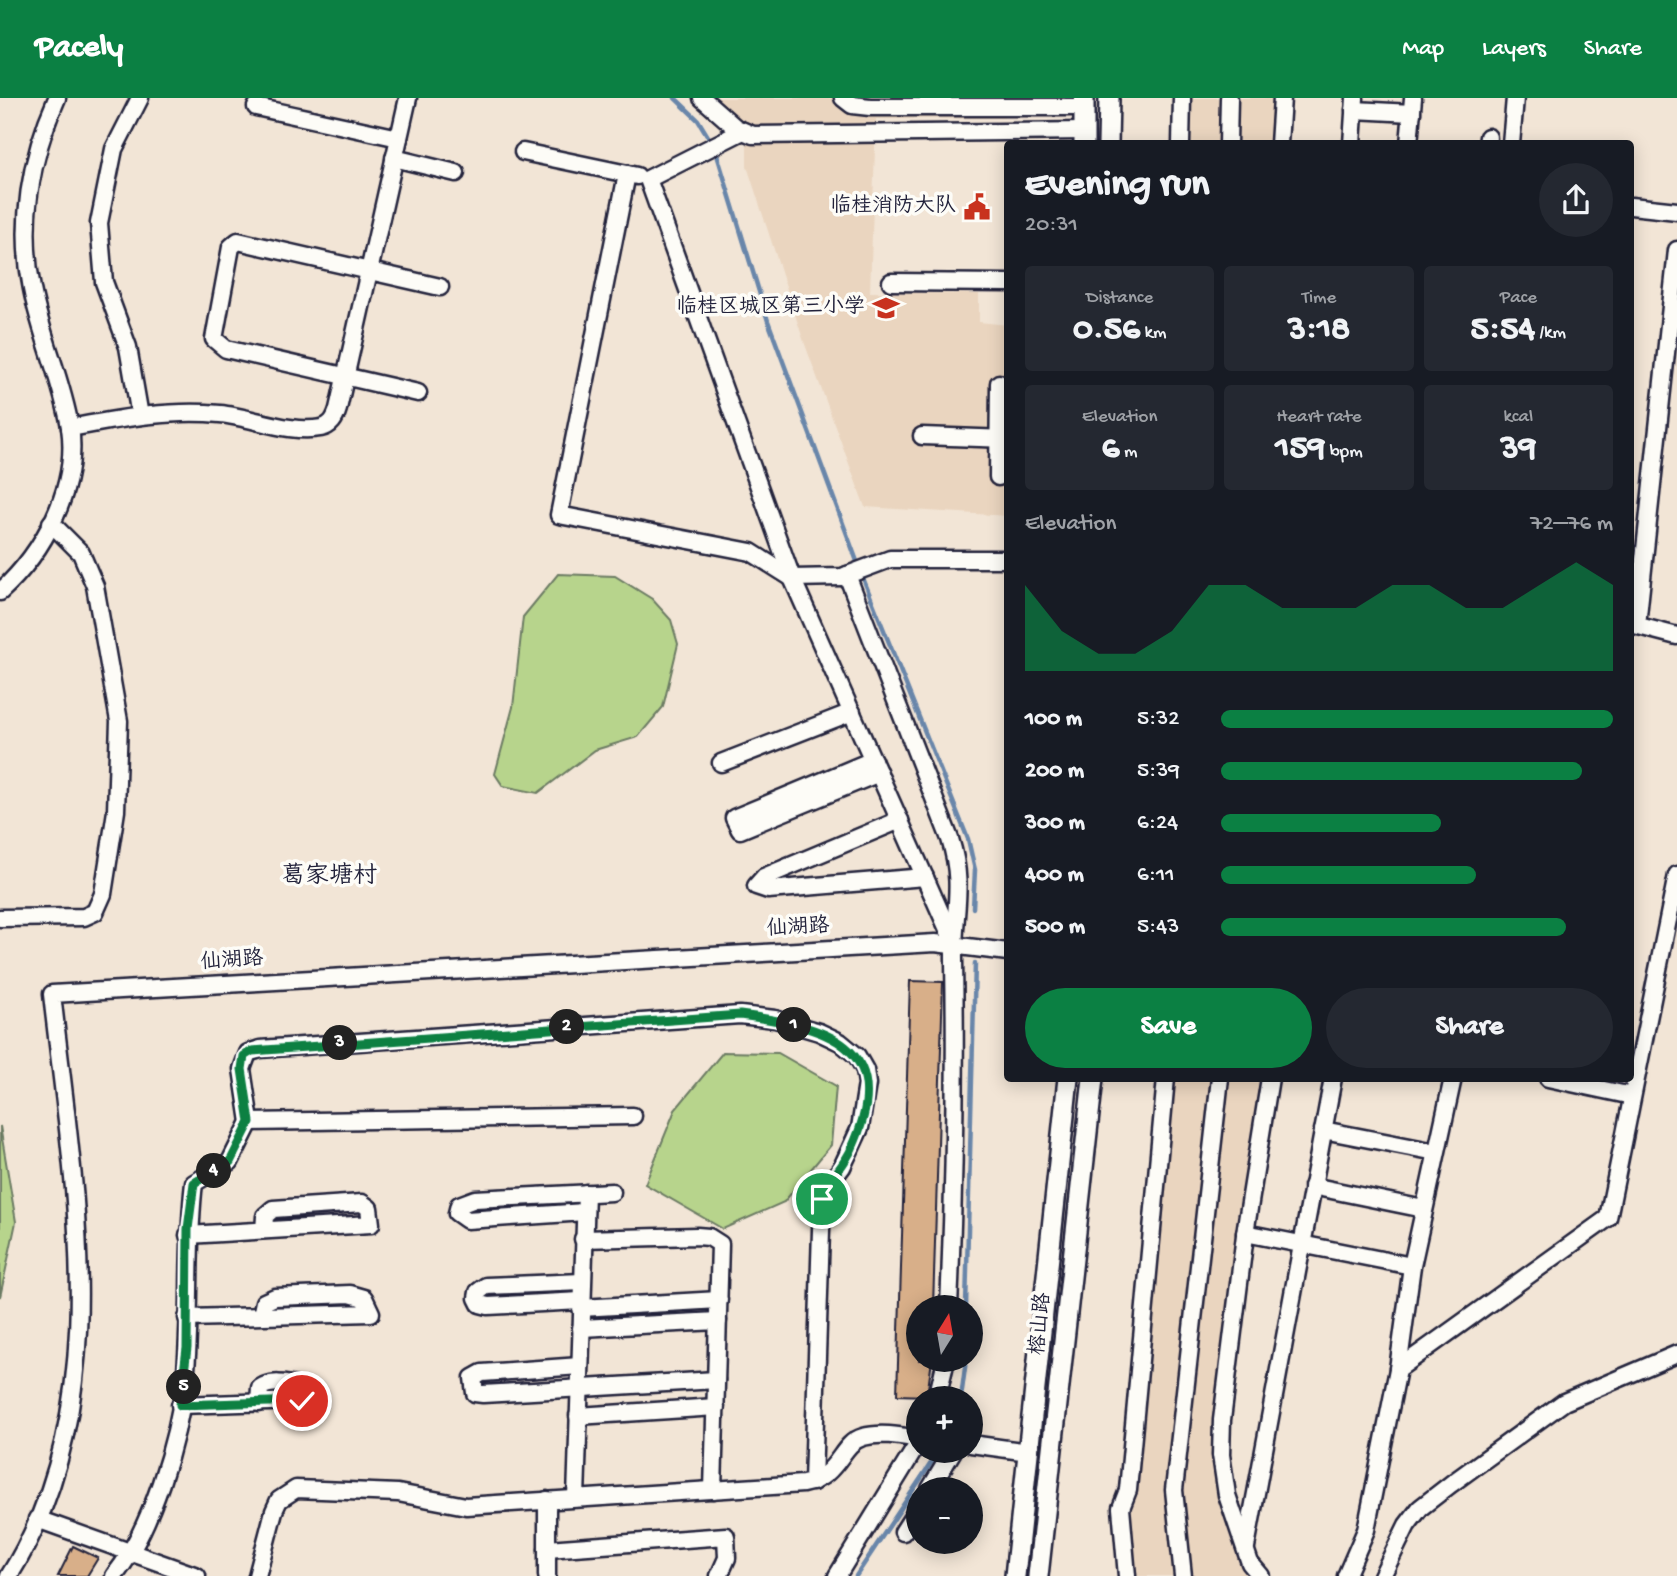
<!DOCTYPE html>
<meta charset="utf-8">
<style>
:root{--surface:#171b24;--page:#242831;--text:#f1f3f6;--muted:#9ea1a6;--accent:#0b8043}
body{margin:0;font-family:"Gochi Hand","LXGW WenKai TC",sans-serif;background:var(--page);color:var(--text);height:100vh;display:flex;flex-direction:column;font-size:26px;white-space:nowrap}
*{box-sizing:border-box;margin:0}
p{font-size:23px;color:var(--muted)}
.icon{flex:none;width:38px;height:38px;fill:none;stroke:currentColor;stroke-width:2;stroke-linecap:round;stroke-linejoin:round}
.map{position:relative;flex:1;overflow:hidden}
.details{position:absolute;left:1004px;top:42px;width:630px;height:942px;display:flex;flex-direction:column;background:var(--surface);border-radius:7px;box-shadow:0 4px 18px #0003}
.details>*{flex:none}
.needle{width:46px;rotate:11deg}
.fabs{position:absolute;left:906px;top:1197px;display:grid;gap:14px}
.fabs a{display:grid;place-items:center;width:77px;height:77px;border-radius:50%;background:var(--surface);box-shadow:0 4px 18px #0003;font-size:35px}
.pin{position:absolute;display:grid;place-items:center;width:60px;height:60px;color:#fff;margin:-30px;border:4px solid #fff;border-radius:50%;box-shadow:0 2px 7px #0007}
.km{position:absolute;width:35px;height:35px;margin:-18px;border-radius:50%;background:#222;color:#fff;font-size:19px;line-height:35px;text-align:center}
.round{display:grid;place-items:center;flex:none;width:74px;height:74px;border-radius:37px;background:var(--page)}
.overview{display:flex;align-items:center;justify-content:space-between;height:119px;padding:0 21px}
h1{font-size:38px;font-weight:700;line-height:52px}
.stats{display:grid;grid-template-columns:repeat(3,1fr);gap:10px;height:119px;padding:7px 21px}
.stats div{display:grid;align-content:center;border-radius:7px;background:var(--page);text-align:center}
.stats b{font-size:35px;font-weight:700}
.stats small{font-size:19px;font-weight:400}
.stats p{font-size:19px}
.chart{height:196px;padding:14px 21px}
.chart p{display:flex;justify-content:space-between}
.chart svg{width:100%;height:126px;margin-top:7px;fill:var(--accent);opacity:.7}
.cta{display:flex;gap:14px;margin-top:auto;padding:14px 21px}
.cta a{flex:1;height:80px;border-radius:42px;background:var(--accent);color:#fff;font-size:28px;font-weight:700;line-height:80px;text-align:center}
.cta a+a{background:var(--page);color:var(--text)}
ul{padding:0 21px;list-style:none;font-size:23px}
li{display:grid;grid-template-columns:112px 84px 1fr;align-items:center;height:52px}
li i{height:18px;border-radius:9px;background:var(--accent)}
header{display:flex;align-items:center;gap:42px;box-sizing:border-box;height:98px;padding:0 35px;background:var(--accent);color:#fff}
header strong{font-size:33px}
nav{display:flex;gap:38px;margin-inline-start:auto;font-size:24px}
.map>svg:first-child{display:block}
</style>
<header>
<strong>Pacely</strong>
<nav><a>Map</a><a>Layers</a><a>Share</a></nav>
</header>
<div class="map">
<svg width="1677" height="1478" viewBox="0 0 1677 1478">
<rect width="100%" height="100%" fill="#f2e5d6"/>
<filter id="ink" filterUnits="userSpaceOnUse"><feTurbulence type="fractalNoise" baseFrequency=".0143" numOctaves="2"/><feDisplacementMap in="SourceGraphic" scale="14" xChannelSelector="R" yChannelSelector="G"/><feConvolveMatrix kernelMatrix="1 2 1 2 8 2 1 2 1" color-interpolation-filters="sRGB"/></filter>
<g filter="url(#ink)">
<g fill="#ead5bf">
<polygon points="717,0 1005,0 1004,20 876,21 870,194 979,196 979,224 1008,227 1008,418 865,409 803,241 747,68 747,29"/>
<polygon points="1182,0 1282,0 1279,45 1181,46"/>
<polygon points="1166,980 1270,980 1221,1357 1261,1478 1127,1478 1123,1402"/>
</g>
<g fill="#b7d48c" stroke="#6c7b64" stroke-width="2">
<polygon points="558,476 615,478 652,501 671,522 678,546 663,609 638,639 595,652 538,695 503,688 495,676 513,609 523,519"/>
<polygon points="723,954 778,955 836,988 831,1047 784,1104 723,1131 645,1086 675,1012"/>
<polygon points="0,1028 16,1124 0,1199"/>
</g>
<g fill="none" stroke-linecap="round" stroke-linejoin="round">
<g stroke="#6986aa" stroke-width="4.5">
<polyline points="675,0 698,22 715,50 768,223 858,466"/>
<polyline points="863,480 968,741 975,772 973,810"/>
<polyline points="966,1209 975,865"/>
<polyline points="961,1300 966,1262"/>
<polyline points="856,1478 939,1353"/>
</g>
</g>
<g fill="#d8af89" stroke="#22223b" stroke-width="2">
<polygon points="910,883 943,884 933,1209 919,1209 919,1262 932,1262 927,1298 897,1297"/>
<polygon points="73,1448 98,1460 87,1478 58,1478"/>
</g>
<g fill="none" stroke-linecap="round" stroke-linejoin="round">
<g stroke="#22223b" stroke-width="21">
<g id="minor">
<polyline points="140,0 114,51 99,125 104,184 128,249 140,318"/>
<polyline points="702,0 736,30 753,37 1084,33"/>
<polyline points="843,0 852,7 870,9 1084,9"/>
<polyline points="256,9 399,40"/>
<polyline points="1354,12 1412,15"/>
<polyline points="743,33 648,81 792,480 954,845"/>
<polyline points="1181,46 1182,0"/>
<polyline points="1228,46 1229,0"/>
<polyline points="1279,46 1282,0"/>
<polyline points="1352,46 1355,0"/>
<polyline points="1409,46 1413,0"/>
<polyline points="1487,46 1488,39"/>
<polyline points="1511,46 1515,0"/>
<polyline points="523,54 637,78"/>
<polyline points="394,60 456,75"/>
<polyline points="627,76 559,417 751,454 792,480 842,479 890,461 1008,461"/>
<polyline points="1631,108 1677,113"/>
<polyline points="891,184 1008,185"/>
<polyline points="418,295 226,251 214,241 231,149 238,143 440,189"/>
<path d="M70,330C119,321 169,311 220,316C252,319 289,336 321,330C331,328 335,321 338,311L408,0"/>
<polyline points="922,338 1008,341"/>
<polyline points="998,379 999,285"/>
<path d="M847,477L950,741C965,788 953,815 954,862C956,978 954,1093 949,1209"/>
<path d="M0,494C43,455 79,390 70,329C62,282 41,238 32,191C19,126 30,60 57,0"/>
<polyline points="1631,526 1677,538"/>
<polyline points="1637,527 1677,152"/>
<polyline points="873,662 734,720 740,732 879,675"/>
<polyline points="721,665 852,614"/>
<polyline points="900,722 764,779 756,788 768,792 925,779"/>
<polyline points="0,820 84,819 95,814 103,796 116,713 119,623 95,488 81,455 51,425"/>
<polyline points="1548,980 1632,998"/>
<polyline points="633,1018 250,1024 242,971 248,955 260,951 740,917 775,921 819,934 840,944 857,958 865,972 867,986 860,1030 842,1069 824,1093 822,1101 813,1384"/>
<polyline points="1323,1032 1436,1054"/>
<polyline points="1312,1088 1424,1111"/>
<polyline points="585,1114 467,1122 457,1115 459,1107 475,1101 612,1094"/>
<polyline points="1245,1135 1412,1168"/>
<polyline points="188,1137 371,1126 369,1110 362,1105 273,1111 265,1118 264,1132"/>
<polyline points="583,1141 697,1138 709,1139 720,1146 713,1392"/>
<polyline points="581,1203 488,1208 480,1206 477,1200 478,1194 486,1188 582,1184"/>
<polyline points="581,1210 719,1202"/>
<polyline points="187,1220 371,1215 364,1200 350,1196 275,1199 264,1204 261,1218"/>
<polyline points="581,1230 718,1223"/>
<polyline points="580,1268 482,1275 473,1280 475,1295 483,1296 716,1282"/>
<polyline points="1398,1271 1412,1168 1453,980"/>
<polyline points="937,1300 946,1262"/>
<path d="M180,1307L302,1303L304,1299L299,1289C287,1285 270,1283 260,1290L259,1305"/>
<polyline points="578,1318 716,1309"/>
<polyline points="971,1346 1029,1354"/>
<polyline points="930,1391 953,1353"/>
<polyline points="576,1400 586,1095"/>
<polyline points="547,1402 547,1478"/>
<polyline points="37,1421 197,1478"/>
<polyline points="903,1434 919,1409"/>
<polyline points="1246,1449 1333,980"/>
<polyline points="547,1451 726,1438 727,1460 719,1478"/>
<path d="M9,1478C117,1306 73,1086 52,896L935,845L1008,854"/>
<path d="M114,1478C151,1433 178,1342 185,1283C192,1217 186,1151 194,1085L230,1064L250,1024"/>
<path d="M257,1478L274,1413L279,1402L296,1391L398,1395L466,1408L803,1386C841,1378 839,1346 863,1339C880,1334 901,1338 919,1341"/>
<polyline points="837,1478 919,1344"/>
<polyline points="1127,1478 1121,1410 1128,1392 1166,980"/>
<polyline points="1183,1478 1174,1392 1220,980"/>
<polyline points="1261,1478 1250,1465 1227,1397 1221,1357 1222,1322 1246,1129 1270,980"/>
<polyline points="1346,1478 1366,1432 1398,1271 1608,1120 1677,777"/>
<polyline points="1382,1478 1407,1427 1420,1410 1451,1386 1564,1304 1677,1256"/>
</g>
</g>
<g stroke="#22223b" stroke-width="24">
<g id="major">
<polyline points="1084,46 1084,0"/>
<polyline points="1108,46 1109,0"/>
<polyline points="1015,1478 1068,980"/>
<polyline points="1038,1478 1093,980"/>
</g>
</g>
<use href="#minor" stroke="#fdfcf7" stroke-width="16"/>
<use href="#major" stroke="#fdfcf7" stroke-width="19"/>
</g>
</g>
<g fill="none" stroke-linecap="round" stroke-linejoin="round" filter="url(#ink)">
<g stroke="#fff" stroke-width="14">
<path id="route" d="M302,1303L180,1307L187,1250L188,1131L194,1085L230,1064L250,1024L242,971L244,958L252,953L740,917C825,928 899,947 852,1050C844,1069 827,1082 822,1101"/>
</g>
<use href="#route" stroke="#0b8043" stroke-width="9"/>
</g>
<defs>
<g id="civic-bare" transform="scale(2.1)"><path d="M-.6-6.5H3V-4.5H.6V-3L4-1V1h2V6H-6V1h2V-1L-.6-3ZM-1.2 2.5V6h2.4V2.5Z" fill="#c8321e" stroke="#fdfcf7" stroke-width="2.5" paint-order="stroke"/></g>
<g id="school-bare" transform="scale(2.1)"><path d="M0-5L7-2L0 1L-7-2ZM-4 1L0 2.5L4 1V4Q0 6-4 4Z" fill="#c8321e" stroke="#fdfcf7" stroke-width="2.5" paint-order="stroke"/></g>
</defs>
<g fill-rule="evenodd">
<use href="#civic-bare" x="977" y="109"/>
<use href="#school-bare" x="886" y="210"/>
</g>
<g text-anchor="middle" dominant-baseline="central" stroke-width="7" stroke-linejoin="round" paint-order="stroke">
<g font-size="21" fill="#22223b" stroke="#fdfcf7" text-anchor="end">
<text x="956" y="109">临桂消防大队</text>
<text x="865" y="210">临桂区城区第三小学</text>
</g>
<g font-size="21" fill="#22223b" stroke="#fdfcf7">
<text transform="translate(798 831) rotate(-3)">仙湖路</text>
<text transform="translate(232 864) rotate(-4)">仙湖路</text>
<text transform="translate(1042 1226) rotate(-84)">榕山路</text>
</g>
<g font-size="24" fill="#22223b" stroke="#fdfcf7">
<text x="329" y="779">葛家塘村</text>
</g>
</g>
</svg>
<div class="fabs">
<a><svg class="needle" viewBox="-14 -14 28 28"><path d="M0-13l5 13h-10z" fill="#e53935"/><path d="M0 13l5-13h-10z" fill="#9ea1a6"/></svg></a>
<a>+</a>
<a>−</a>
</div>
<div class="pin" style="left:822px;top:1101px;background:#1e9e55"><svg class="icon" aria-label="arrive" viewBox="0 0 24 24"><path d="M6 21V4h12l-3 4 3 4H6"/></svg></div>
<div class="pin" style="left:302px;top:1303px;background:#d93025"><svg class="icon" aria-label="check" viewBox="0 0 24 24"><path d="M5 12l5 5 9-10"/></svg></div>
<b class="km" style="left:794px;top:927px">1</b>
<b class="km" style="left:567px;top:929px">2</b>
<b class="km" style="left:340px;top:945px">3</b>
<b class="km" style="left:214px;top:1073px">4</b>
<b class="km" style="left:184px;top:1289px">5</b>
<section class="details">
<div class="overview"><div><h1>Evening run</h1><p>20:31</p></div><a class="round"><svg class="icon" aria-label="share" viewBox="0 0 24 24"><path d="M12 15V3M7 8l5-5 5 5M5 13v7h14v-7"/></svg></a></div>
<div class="stats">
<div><p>Distance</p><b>0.56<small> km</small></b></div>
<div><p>Time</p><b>3:18</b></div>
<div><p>Pace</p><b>5:54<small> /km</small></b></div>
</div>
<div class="stats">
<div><p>Elevation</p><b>6<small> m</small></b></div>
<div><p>Heart rate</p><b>159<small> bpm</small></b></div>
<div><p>kcal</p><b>39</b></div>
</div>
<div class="chart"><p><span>Elevation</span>72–76 m</p>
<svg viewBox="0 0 160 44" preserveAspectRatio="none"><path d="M0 44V14L10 30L20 38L30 38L40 30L50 14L60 14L70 22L80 22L90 22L100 14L110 14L120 22L130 22L140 14L150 6L160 14V44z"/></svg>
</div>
<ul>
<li><b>100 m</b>5:32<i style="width:100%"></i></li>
<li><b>200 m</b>5:39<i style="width:92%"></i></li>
<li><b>300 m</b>6:24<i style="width:56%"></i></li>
<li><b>400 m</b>6:11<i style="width:65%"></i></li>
<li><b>500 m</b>5:43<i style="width:88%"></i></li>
</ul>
<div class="cta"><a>Save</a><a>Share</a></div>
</section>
</div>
